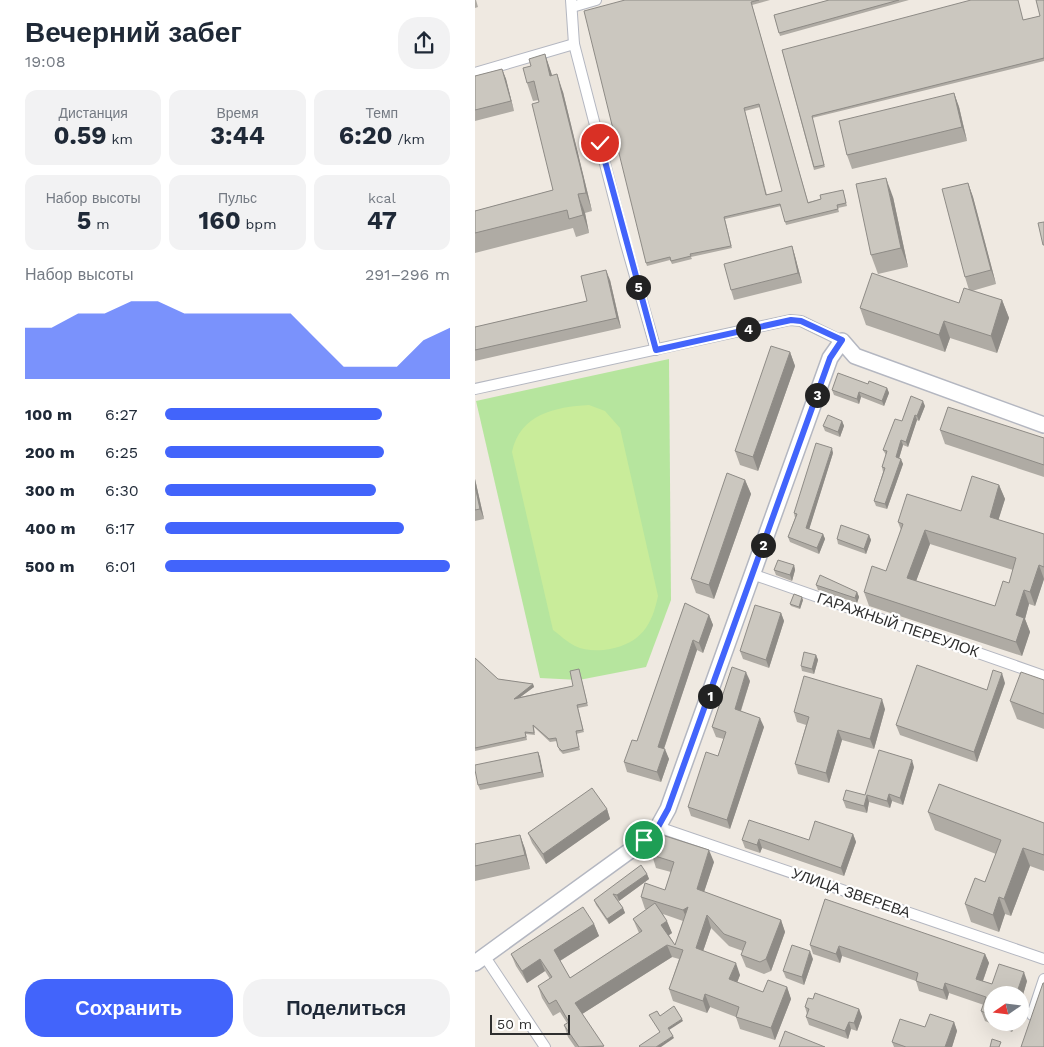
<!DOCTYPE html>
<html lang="ru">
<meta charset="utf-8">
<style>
:root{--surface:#fff;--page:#f2f2f3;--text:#1f2937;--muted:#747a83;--accent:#4264fb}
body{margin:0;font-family:"Work Sans",sans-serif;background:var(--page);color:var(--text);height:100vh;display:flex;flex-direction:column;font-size:19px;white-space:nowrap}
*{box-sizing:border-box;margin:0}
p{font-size:16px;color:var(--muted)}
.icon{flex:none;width:28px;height:28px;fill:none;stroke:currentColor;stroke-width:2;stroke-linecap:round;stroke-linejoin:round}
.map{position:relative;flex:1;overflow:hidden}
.drawer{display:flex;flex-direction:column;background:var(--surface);width:475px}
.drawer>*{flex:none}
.needle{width:32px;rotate:256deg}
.tools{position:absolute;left:509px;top:986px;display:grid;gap:10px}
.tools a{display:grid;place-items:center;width:45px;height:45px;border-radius:50%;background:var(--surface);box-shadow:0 5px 20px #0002;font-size:25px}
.scale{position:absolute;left:15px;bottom:12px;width:80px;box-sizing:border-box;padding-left:5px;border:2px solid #2e2e2e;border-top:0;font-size:14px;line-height:18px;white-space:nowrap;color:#2e2e2e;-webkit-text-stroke:4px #fff;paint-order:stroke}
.pin{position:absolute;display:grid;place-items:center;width:42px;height:42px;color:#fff;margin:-21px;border:2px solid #fff;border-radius:50%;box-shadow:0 1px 5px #0007}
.km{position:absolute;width:25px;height:25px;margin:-12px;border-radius:50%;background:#222;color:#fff;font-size:14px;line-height:25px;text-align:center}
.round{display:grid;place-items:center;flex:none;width:52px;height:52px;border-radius:20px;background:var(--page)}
.headline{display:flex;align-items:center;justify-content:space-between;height:85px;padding:0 25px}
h1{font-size:28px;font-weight:700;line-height:38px}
.metrics{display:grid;grid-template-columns:repeat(3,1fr);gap:8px;height:85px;padding:5px 25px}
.metrics div{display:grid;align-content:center;border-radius:12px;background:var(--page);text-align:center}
.metrics b{font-size:25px;font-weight:700}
.metrics small{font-size:14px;font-weight:400}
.metrics p{font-size:14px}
.chart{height:140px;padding:10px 25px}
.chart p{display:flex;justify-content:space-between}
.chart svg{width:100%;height:90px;margin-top:5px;fill:var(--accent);opacity:.7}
.action{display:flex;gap:10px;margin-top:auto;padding:10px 25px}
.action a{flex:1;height:58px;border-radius:20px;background:var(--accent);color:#fff;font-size:20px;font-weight:700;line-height:58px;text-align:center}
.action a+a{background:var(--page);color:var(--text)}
ul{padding:0 25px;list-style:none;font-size:16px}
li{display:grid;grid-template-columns:80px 60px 1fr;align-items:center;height:38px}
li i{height:12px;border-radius:6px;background:var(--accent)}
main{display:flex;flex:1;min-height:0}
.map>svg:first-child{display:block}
</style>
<main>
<section class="drawer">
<div class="headline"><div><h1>Вечерний забег</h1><p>19:08</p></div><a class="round"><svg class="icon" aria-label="share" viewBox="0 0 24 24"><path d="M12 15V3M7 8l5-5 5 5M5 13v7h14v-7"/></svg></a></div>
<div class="metrics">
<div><p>Дистанция</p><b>0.59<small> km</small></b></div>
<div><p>Время</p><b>3:44</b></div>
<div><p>Темп</p><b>6:20<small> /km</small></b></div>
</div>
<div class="metrics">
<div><p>Набор высоты</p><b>5<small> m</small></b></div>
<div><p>Пульс</p><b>160<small> bpm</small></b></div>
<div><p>kcal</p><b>47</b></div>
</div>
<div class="chart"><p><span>Набор высоты</span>291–296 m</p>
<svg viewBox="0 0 160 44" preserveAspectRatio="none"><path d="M0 44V19L10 19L20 12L30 12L40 6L50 6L60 12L70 12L80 12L90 12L100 12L110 25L120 38L130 38L140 38L150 25L160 19V44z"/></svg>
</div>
<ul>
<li><b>100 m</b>6:27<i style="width:76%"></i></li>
<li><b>200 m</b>6:25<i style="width:77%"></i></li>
<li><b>300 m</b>6:30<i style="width:74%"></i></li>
<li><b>400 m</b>6:17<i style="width:84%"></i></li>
<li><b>500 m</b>6:01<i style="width:100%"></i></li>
</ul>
<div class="action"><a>Сохранить</a><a>Поделиться</a></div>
</section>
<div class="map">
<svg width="569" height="1047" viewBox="0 0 569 1047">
<rect width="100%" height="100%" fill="#efe9e1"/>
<polygon fill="#b6e59e" points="194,359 196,600 171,667 104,680 65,678 1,401"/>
<path fill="#c9ec9a" d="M114,405L130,411L145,428L183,596C177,625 166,643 135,649C124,651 110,651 100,646C92,642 85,635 78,630L37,452C45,414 80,407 114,405Z"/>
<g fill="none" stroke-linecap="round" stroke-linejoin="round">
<g stroke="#b4b7c1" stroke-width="12">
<g id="street">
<polyline points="96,0 99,44 150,241 181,350"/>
<polyline points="97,7 121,0"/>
<polyline points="0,73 99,44"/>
<polyline points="0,389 315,320 326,321 367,341"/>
<polyline points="277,574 569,676"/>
<polyline points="183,827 569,959"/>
<polyline points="10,957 70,1047"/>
<polyline points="557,1015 569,979"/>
</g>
</g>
<g stroke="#b4b7c1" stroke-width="18">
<polyline id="secondary" points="0,963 160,847 183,827 193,809 355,358 367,341 380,356 569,425"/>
</g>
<use href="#street" stroke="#fff" stroke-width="10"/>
<use href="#secondary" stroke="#fff" stroke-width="15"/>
</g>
<g fill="#afaba4" fill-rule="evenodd">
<polygon points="0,0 1,0 3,7 0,8"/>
<path d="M150,0H295L277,5L333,202L346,199L368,190L372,206L363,208L364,212L311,225L306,206L250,219L257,248L216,257L217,259L197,264L195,260L172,266L171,263ZM285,107L307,191L292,195L270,111Z"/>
<polygon points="354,0 434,0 305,36 299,15"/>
<polygon points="569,0 569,61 337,118 350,167 339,170 307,50 548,20 565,16"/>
<polygon points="70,54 77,75 88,92 117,211 110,213 114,233 101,237 98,228 0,253 0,211 78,190 64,102 64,100 58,101 52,83 56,66"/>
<polygon points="27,69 31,79 39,111 0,121 0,76"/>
<polygon points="479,93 484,107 492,141 377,169 372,155"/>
<polygon points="493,183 498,197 521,284 497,291 527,300 534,318 522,353 475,338 470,352 391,325 385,308 484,303 494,290 490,277"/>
<polygon points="418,197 433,267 403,274 396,255"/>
<polygon points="317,246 320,256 327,283 259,300 256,290"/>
<polygon points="135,280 146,328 0,361 0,327 112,301"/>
<polygon points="315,352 320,366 283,471 265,465 260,451"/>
<polygon points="412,388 414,393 409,406 386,397 384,404 359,395 357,390"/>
<polygon points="450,406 444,421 442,420 433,447 428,445 424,458 428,464 412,509 401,506 399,501 408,472 407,467 411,455 408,450 427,421"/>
<polygon points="367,421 369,426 365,437 350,431 348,426"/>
<polygon points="465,430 569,438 569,477 470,444"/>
<polygon points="358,453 334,529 348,534 350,539 344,554 315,542 313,537 320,518 319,513"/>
<polygon points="0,479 9,519 0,521"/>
<polygon points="270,480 276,494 239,599 221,593 216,579"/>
<path d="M524,485L530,499L523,520L569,534V579L560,606L554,604L550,619L555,632L547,656L394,606L389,592L411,571L426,530L423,522L486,511ZM455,544L538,570L534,583L520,606L441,581Z"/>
<polygon points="394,535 396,540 391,554 363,544 362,539"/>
<polygon points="319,565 320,570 317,581 301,575 299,570"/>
<polygon points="341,585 382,592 384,597 382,603 343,590"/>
<polygon points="328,600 325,609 316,606 315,604"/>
<polygon points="210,603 234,615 238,625 228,653 222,650 189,749 194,759 186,782 152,772 149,762 162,741"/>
<polygon points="306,613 309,621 294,668 268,659 265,651"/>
<polygon points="341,655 343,660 339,674 327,671 326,666"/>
<polygon points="0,658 23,679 58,684 59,687 45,697 98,686 105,672 113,706 103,708 109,732 101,734 105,750 88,754 84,750 82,741 75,742 59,727 60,735 51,734 52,740 0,751"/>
<polygon points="569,680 569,729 542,719 535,701"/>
<polygon points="275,681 266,711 289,727 255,829 216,816 213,807 243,756 249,739 241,737 237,727"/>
<polygon points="530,683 502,762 425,735 421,725"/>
<polygon points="410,709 399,749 367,740 354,783 323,774 320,764 331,725 322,722 319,712"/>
<polygon points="63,752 69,777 5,790 3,785"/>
<polygon points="439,767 428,805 417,801 415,808 394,802 392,813 371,808 368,800 390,795"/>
<polygon points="132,809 135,819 71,864 57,843 53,833"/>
<polygon points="453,812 569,823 569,871 555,866 536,916 530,914 524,932 496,922 490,904 510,882 521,854 460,830"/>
<polygon points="378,834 381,842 369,876 287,848 285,853 270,848 267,840 334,840"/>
<polygon points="45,835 50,849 55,869 0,881 0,844"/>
<path d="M177,855L239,862L229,892L306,920L310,932L296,971L289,974L271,967L266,955L268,951L254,946L236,928L228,951L265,975L262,982L288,992L312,987L316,999L300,1040L265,1029L261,1017L235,1007L232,1013L198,1001L194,989L204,959L197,957L107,1014L129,1047H100L93,1037L89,1025L92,1023L85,1012L78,1016L67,998L63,986L75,979L70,971L52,983L41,966L36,954L119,924L124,936L85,961L95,978L164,933L158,919L172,909H170L166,897L190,890L196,872L181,868ZM188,914L208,921L200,945L194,935L197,933Z"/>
<polygon points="172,874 174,879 144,901 142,900 148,908 150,913 134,924 121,905 119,900"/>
<polygon points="335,945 510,954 514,963 508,981 517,984 552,981 545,1005 545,995 518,995 518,1022 540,1022 537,1032 510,1021 506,1011 509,1005 474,993 472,1000 444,991 441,981 367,956 365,963 338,954"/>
<polygon points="338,959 329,985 311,978 308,971"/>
<polygon points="338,999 384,1009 387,1017 382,1031 376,1029 373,1039 334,1025 331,1017 332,1014 330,1007"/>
<polygon points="479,1022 482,1031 477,1047 419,1047 417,1042 450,1027"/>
</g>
<g fill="#8e8b86">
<polygon points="70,54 76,72 82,94 75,76"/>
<polygon points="27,69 31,79 39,111 36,101"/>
<polygon points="82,74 88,92 117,211 111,193"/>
<polygon points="479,93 484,107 492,141 487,127"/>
<polygon points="411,178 418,197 433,267 426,248"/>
<polygon points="493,183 498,197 521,284 516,270"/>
<polygon points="103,194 110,213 114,233 108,215"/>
<polygon points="317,246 320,256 327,283 323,273"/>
<polygon points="131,270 135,280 146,328 142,318"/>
<polygon points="527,300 534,318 522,353 516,336"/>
<polygon points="469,321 475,338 470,352 464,335"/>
<polygon points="315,352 320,366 283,471 278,457"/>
<polygon points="412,388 414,393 409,406 407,401"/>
<polygon points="384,392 386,397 384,404 382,399"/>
<polygon points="448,401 450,406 444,421 442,416"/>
<polygon points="440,415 442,420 433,447 431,442"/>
<polygon points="367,421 369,426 365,437 363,432"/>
<polygon points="426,440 428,445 423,462 421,457"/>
<polygon points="357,448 358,453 333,533 331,528"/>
<polygon points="426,459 428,464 412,509 410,504"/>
<polygon points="0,479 9,519 5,509 0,486"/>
<polygon points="270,480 276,494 239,599 234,585"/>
<polygon points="524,485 530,499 520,531 515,517"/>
<polygon points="450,530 455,544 437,592 432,578"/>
<polygon points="348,534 350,539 344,554 342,548"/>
<polygon points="394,535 396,540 391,554 389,549"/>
<polygon points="319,565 320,570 317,581 315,575"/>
<polygon points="564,565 569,579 560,606 555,592"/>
<polygon points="549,590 554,604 550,619 555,632 547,656 541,642 541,615"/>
<polygon points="382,592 384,597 382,603 380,598"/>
<polygon points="327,597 328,600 325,609 324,607"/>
<polygon points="306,613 309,621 294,668 291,660"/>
<polygon points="234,615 238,625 228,653 224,643"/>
<polygon points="218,640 222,650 186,757 183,747"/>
<polygon points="341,655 343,660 339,674 337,669"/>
<polygon points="271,672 275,681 263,719 260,709"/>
<polygon points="527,673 530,683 502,762 499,752"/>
<polygon points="58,684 59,687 40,701 39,699"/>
<polygon points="407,699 410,709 399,749 395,739"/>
<polygon points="285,718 289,727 255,829 252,820"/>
<polygon points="363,730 367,740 354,783 351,773"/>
<polygon points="190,749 194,759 186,782 182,772"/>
<polygon points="63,752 65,757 69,777 67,772"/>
<polygon points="437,760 439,767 428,805 425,798"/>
<polygon points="414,794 417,801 415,808 412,801"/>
<polygon points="392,795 394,802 392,813 389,806"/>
<polygon points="132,809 135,819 71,864 68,854"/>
<polygon points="378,834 381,842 369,876 366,868"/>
<polygon points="45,835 50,849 55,869 50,855"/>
<polygon points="284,839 287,848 285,853 282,845"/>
<polygon points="548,848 555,866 536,916 529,899"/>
<polygon points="234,850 239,862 226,901 222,889"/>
<polygon points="172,874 174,879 144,901 142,895"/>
<polygon points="524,897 530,914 524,932 518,915"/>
<polygon points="213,907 213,922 208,910"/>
<polygon points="148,908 150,913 134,924 132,919"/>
<polygon points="232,915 236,928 225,960 221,948"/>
<polygon points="306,920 310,932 296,971 291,959"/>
<polygon points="192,921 197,933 191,937 186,925"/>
<polygon points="119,924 124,936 83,962 79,950"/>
<polygon points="192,945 197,957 104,1016 100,1003"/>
<polygon points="364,946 367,956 365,963 361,954"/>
<polygon points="335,951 338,959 329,985 327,977"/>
<polygon points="510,954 514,963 505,989 501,979"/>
<polygon points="65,959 70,971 52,983 47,971"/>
<polygon points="261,963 265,975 259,991 254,979"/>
<polygon points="549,972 552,981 545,1005 545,995 541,995"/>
<polygon points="470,983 474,993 472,1000 468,990"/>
<polygon points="312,987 316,999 300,1040 296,1028"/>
<polygon points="230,994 235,1007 232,1013 228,1001"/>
<polygon points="384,1009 387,1017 382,1031 379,1023"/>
<polygon points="207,1019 208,1021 194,1030 193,1028"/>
<polygon points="374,1022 376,1029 373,1039 370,1031"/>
<polygon points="479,1022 482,1031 477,1047 470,1047"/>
<polygon points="533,1022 540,1022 537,1032"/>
<polygon points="198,1036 199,1038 186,1047 181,1047"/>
</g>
<g fill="#cbc7bf" stroke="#8e8b86" fill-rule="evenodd">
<path d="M150,0H284L276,2L333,203L346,199L345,195L368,190L371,203L362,205L363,209L310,222L305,204L249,217L256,246L215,254L216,256L196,261L195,257L171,263L109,11ZM284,104L307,191L291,195L269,108Z"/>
<polygon points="354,0 424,0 304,33 299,15"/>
<polygon points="496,0 543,0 548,20 565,16 561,0 569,0 569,58 337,116 349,165 339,167 307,50"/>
<polygon points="70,54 75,76 82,74 108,178 111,193 103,194 108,215 94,219 92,210 0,233 0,211 78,190 57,104 64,102 59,81 52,83 48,68 56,66 54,59"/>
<polygon points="27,69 36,101 0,110 0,76"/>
<polygon points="479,93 487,127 372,155 364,121"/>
<polygon points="411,178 426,248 396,255 381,184"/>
<polygon points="493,183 516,270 490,277 467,189"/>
<polygon points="569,222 569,245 568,245 563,223"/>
<polygon points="317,246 323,273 256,290 249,264"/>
<polygon points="131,270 142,318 0,350 0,327 112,301 106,276"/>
<polygon points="397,273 484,303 489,288 527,300 516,336 469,321 464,335 385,308"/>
<polygon points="296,346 315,352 278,457 260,451"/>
<polygon points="363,373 393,384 394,381 412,388 407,401 384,392 382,399 357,390"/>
<polygon points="436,396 448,401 442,416 440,415 431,442 426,440 421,457 426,459 410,504 399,501 410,468 407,467 412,451 408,450 420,419 427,421"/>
<polygon points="473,407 569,438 569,465 465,430"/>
<polygon points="353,415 367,421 363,432 348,426"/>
<polygon points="341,443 357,448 331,528 348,534 342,548 313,537 322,514 319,513"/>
<polygon points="252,473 270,480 234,585 216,579"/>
<path d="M497,476L524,485L515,517L569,534V567L564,565L555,592L549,590L541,615L549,618L541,642L389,592L397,566L411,571L428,524L423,522L432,494L486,511ZM450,530L541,558L534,583L528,581L520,606L432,578Z"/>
<polygon points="0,486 5,509 0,510"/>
<polygon points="366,525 394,535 389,549 362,539"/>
<polygon points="303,560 319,565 315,575 299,570"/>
<polygon points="345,575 382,592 380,598 341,585"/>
<polygon points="319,594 327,597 324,607 315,604"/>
<polygon points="210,603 234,615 224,643 218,640 183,747 190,749 182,772 149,762 157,740 162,741"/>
<polygon points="280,605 306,613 291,660 265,651"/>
<polygon points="329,652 341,655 337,669 326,666"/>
<polygon points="0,658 23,679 58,684 39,699 98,686 95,671 104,669 112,703 102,705 108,730 101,731 104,747 87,751 83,747 81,738 74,739 58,725 59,733 50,732 51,737 0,748"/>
<polygon points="442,665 512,690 518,670 527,673 499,752 421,725"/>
<polygon points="257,667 271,672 260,709 285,718 252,820 213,807 231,752 243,756 251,732 237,727"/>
<polygon points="546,672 569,680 569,714 535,701"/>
<polygon points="329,676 407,699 395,739 363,730 351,773 320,764 334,717 319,712"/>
<polygon points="404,750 437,760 425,798 414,794 412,801 392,795 389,806 368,800 371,790 390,795"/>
<polygon points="63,752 67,772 3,785 0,770 0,765"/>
<polygon points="464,784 569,823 569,855 548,848 529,899 524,897 518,915 490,904 500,878 510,882 526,840 453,812"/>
<polygon points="117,788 132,809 68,854 53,833"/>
<polygon points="274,820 334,840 340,821 378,834 366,868 284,839 282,845 267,840"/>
<polygon points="184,834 234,850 222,889 306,920 291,959 285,962 266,955 271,942 249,934 232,915 221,948 261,963 254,979 288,992 293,980 312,987 296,1028 261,1017 264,1007 230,994 228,1001 194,989 208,950 192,945 100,1003 129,1046 104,1047 89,1025 94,1022 81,1000 74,1004 63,986 77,977 65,959 47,971 36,954 108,907 119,924 79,950 95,978 167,931 158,919 180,903 192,921 186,925 200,945 213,907 208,910 166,897 170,883 190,890 199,862 177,855"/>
<polygon points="45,835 50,855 0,866 0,844"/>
<polygon points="166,865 172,874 142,895 138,894 148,908 132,919 119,900"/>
<polygon points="350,899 510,954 501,979 517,984 524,964 549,972 541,995 518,995 518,1016 506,1011 511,997 470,983 468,990 441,981 443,973 364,946 361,954 335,945"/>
<polygon points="317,945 335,951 327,977 308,971"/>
<polygon points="568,983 569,983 569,1047 546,1047"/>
<polygon points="340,993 384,1009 379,1023 374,1022 370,1031 331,1017 334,1009 330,1007 333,998 338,999"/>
<polygon points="199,1006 207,1019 193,1028 198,1036 181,1047 165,1047 164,1046 185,1032 174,1015 182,1011 185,1016"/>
<polygon points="455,1014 479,1022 470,1047 431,1047 417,1042 425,1019 450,1027"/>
<polygon points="310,1031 350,1047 304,1047"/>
<polygon points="517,1039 526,1042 524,1047 515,1047"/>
</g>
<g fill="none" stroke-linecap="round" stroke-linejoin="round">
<g stroke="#fff" stroke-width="10">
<polyline id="route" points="125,143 181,350 316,320 326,321 367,340 355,358 193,809 183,827 169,840"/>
</g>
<use href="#route" stroke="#4264fb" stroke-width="6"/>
</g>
<g text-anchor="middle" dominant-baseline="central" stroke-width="4.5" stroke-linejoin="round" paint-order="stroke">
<g font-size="15" fill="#2e2e2e" stroke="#fff">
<text transform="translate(423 625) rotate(19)">ГАРАЖНЫЙ ПЕРЕУЛОК</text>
<text transform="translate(376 893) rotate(19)">УЛИЦА ЗВЕРЕВА</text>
</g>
</g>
</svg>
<div class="tools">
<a><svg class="needle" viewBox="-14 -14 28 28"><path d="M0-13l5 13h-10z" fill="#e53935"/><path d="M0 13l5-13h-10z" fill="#747a83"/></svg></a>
</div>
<div class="scale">50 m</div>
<div class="pin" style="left:169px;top:840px;background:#1e9e55"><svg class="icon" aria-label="arrive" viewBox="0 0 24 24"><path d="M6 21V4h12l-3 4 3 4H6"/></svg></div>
<div class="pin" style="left:125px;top:143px;background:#d93025"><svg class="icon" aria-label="check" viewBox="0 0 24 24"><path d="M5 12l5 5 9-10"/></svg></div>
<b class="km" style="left:235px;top:696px">1</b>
<b class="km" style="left:288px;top:545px">2</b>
<b class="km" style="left:342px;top:395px">3</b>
<b class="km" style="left:273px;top:329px">4</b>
<b class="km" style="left:163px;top:287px">5</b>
</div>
</main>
